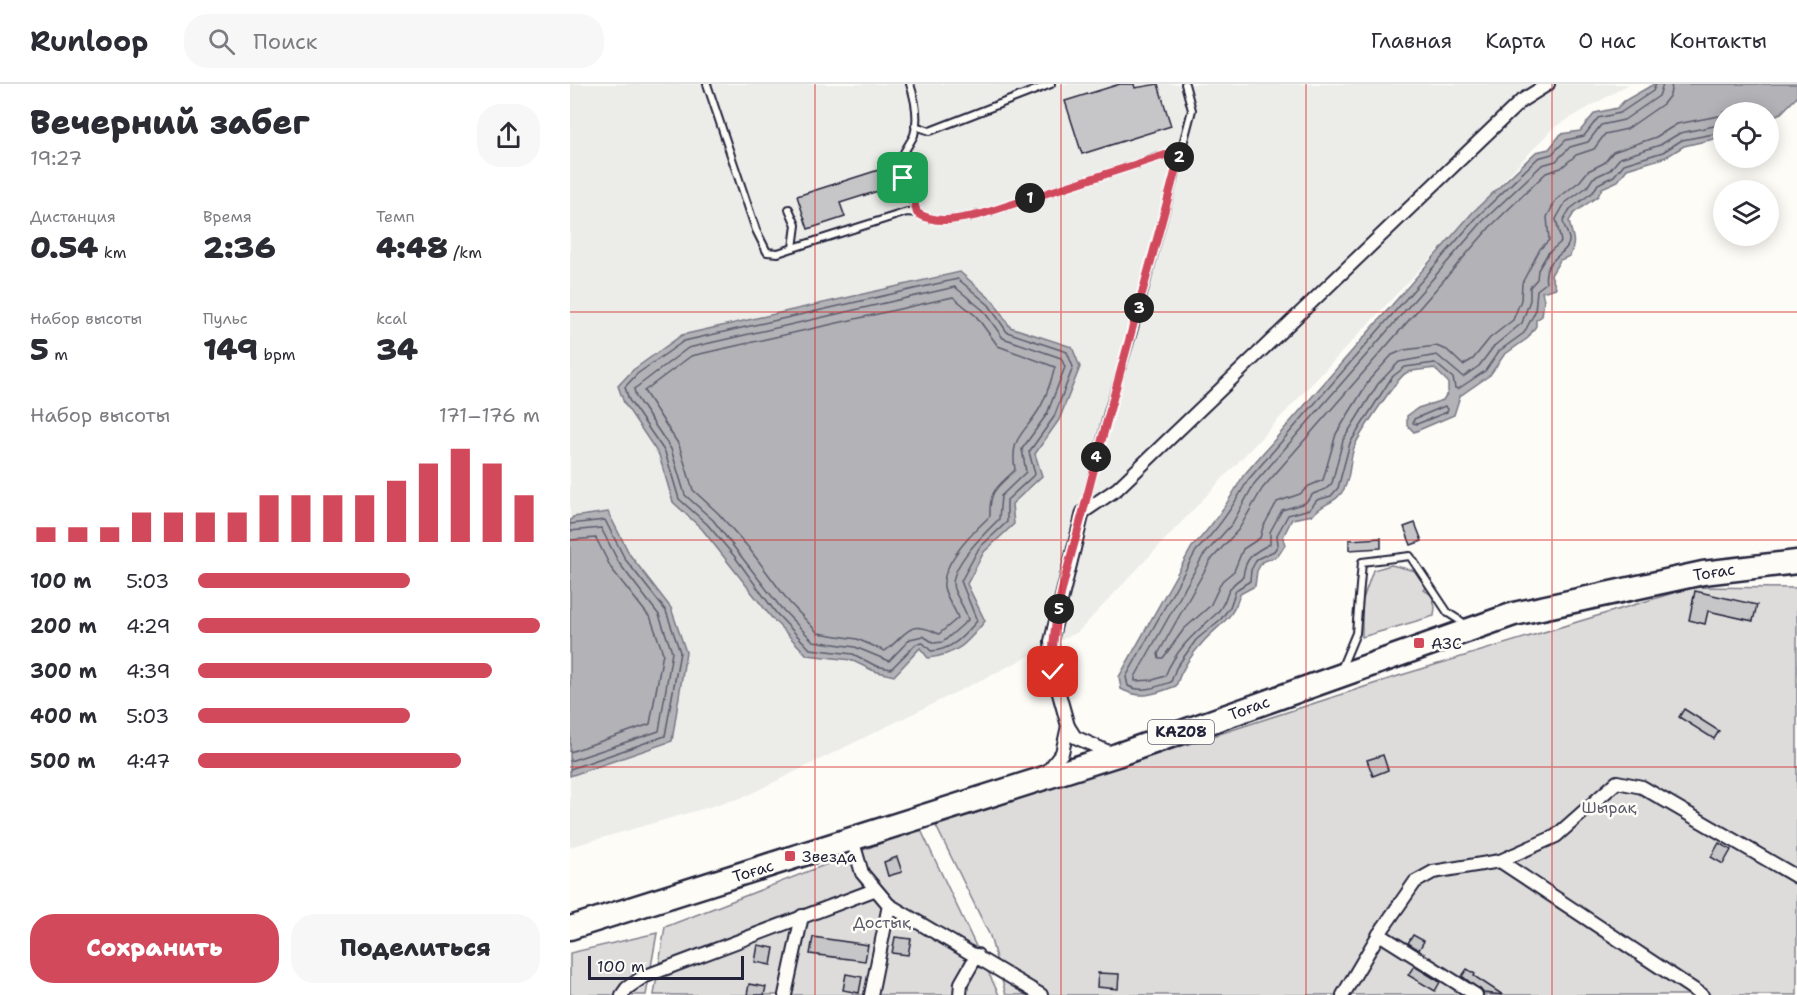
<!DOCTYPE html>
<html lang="ru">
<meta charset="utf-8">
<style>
:root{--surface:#fff;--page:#f7f7f7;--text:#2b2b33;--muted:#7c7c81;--line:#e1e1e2;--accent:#d1495b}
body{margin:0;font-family:"Shantell Sans",sans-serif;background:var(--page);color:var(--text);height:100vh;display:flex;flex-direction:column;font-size:22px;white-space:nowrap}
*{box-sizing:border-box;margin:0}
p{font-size:20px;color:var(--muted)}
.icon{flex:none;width:33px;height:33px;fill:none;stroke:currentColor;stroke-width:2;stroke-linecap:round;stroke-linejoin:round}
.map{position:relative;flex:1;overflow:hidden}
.details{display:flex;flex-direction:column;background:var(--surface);width:570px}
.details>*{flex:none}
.buttons{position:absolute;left:1143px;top:18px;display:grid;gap:12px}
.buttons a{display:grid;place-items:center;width:66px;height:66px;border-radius:50%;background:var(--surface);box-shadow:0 3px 15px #0003;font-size:30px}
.scale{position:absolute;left:18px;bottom:15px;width:156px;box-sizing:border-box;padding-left:6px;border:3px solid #22223b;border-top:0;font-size:16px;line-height:21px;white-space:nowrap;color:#22223b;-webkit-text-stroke:4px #fdfcf7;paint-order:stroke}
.pin{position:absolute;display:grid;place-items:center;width:51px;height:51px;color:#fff;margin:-26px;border-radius:12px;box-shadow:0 3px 9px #0006}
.km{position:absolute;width:30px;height:30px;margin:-15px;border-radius:50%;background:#222;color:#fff;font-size:16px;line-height:30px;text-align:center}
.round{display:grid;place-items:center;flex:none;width:63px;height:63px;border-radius:24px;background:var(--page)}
.headline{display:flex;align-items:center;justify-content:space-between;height:102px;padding:0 30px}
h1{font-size:33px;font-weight:800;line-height:45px}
.metrics{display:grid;grid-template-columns:repeat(3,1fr);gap:9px;height:102px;padding:6px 30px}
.metrics div{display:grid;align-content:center}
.metrics b{font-size:30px;font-weight:800}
.metrics small{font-size:16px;font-weight:400}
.metrics p{font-size:16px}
.chart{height:168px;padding:12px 30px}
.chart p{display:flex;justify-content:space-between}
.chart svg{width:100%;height:108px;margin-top:6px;stroke:var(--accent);stroke-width:6}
.button{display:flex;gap:12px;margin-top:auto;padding:12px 30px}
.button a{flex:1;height:69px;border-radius:24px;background:var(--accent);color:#fff;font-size:24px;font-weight:800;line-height:69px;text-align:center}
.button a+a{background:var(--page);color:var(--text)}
ul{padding:0 30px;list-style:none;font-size:20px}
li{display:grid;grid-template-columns:96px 72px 1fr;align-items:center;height:45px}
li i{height:15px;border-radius:8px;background:var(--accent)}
header{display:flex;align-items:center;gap:36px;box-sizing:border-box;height:84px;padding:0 30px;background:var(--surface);border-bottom:2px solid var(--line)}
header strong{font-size:28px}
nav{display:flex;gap:33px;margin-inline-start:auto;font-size:21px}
.search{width:420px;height:54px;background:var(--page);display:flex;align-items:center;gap:15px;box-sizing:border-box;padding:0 21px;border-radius:24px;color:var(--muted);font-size:22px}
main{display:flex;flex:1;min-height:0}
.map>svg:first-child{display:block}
</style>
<header>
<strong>Runloop</strong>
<div class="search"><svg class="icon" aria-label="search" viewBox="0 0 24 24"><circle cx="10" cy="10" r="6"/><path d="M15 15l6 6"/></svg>Поиск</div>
<nav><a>Главная</a><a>Карта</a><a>О нас</a><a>Контакты</a></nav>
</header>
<main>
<section class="details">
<div class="headline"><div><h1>Вечерний забег</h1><p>19:27</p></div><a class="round"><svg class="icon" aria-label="share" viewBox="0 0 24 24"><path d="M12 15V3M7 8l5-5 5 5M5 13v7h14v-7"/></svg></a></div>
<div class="metrics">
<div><p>Дистанция</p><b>0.54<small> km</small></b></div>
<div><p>Время</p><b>2:36</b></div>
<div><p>Темп</p><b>4:48<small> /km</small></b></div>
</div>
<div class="metrics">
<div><p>Набор высоты</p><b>5<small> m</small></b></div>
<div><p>Пульс</p><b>149<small> bpm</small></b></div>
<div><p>kcal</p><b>34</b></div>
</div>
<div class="chart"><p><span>Набор высоты</span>171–176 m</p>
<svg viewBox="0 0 160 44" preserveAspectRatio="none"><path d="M5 44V38M15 44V38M25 44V38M35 44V32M45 44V32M55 44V32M65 44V32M75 44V25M85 44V25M95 44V25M105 44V25M115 44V19M125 44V12M135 44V6M145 44V12M155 44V25"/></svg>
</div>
<ul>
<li><b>100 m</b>5:03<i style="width:62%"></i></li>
<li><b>200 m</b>4:29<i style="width:100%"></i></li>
<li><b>300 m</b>4:39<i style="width:86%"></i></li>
<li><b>400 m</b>5:03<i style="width:62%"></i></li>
<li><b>500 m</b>4:47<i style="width:77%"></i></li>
</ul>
<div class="button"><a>Сохранить</a><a>Поделиться</a></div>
</section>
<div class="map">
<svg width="1227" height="911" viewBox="0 0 1227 911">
<rect width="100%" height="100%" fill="#fdfcf7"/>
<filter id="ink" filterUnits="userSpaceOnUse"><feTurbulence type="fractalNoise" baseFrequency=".0167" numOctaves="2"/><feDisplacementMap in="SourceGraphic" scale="12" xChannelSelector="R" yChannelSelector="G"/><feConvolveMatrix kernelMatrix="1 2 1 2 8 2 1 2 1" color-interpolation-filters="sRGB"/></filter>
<g filter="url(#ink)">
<polygon fill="#ecece9" points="0,0 1059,0 983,44 508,548 174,713 0,763"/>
<g fill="#dddcdb" stroke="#807f8b" stroke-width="1.5">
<polygon points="821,481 846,487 857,503 854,506 862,511 865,523 864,532 792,553 792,518 803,486"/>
<polygon points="1123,503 1227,504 1227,911 436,911 420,852 366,742 825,593"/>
<polygon points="350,744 429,911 84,911 95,843"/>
<polygon points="87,849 76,911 0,911 0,869"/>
</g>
<g fill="#b2b2b7" stroke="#787885" stroke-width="1.5">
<path d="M1084,0H1227V13L1211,29L1199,34L1198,28H1154L1153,53L1114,62L1096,73L1057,85L1048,97L1032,104L1028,112L1004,129L999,137C1002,154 1007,154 1000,172L990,176L981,191L986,204L972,208L974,216L972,232L966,236V242L958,254L934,271L920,291L890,312L884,331L844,348L837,341V332L848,324L873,316L878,308V298L864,284C856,286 843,285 836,289C827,294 790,350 785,361C779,375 781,393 774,405C767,419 752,419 743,431L722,435L713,453L715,461L708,472L692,478L687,487L685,502L670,510C662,537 650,539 633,558C621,571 611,586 606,602C585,610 571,616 551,605L549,593L622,463C643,442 658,419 673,392L903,128L966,68L979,65L991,50L1010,47L1025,29L1047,24L1054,17Z"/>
<path d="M390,188L424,218L440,243L502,263L510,283L489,336L465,370L472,392L442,420L444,440L414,468L397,500L415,537C396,560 388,570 358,574L350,564L324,592L304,587L281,576L237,571L201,533L132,445L103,418L89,371L54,319L48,302L63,286L112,251Z"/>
<polygon points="38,428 60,471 101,524 116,568 102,657 0,692 0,437 3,433"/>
</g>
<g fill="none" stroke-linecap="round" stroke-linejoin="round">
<g stroke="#5c5c6d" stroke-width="1.5">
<path d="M1086,0L1083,7L1050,29L1028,34L1014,52L996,56L982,70L968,74L908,132L678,396C662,424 649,444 626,467L556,593L558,602C571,609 587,603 601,598L606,584L626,556L651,535L660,523L666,506L680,497L681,486L687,475L704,467L708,461L707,451L718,431L740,425L747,416L761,412L768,404L780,359L822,293L835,283L865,279L883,294L885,304L888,305L915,287L929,267L954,249L965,228L967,206L976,199C971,174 1001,170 999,155C998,149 994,143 993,137L1000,125L1023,108L1028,100L1044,92L1054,80L1093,68L1112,56L1154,48"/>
<path d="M1093,0L1089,12L1054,36L1031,41L1018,58L1000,63L986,77L972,81L913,137L684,400L662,440L633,472L565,593V597L583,596L595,592C606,565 625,549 646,530C660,516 652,506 673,493C675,473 684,468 700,460V448L712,426L735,419L743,410L756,405L762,399L773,356L808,300L829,278L867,271L893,293L909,282L924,262L952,239L960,216V203L967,195L968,186L978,169L991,158L986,135L995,119L1017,103L1023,94L1040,86L1050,74L1090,61L1110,49L1154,40"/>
<polyline points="1102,0 1100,11 1093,20 1057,45 1035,50 1024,65 1006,71 991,84 976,89 920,143 692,405 669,445 640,477 588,570 589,574 593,574 614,545 640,522 652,497 664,487 673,465 690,454 693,443 707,418 730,410 739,402 753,396 766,350 800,295 822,271 834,266 866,262 877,266 893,281 903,275 920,254 943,236 951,216 952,199 970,165 979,156 977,133 986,116 1010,97 1018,87 1034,79 1043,68 1086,53 1107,40 1154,31"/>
<path d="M388,195L419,221L437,248L497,268L503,283L484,333L459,368L465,390L437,416V438L409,464L391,497L407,537C394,552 382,566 361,567L353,559L346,560L321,585L306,582L283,570L240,565L206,529L165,473L137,440L109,415L95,368L59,316L55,303L67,290L114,257Z"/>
<path d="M385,203L413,226L433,254L491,274L495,283L477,330L452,365L456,388L431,412L429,435C416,448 377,484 384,505C388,516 396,525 398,536L373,558L364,559L353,552L340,555L319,577L285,563L243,557L211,524L143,436L115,411L101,365L66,313L64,305L118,264Z"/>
<path d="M383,213L406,232L428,262L485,283C481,297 476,315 468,327C452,352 440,354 445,386C428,403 419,405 420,432C404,447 371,479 374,503C376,514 385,524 388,534L369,550C338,534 338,550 315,567L287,555L248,549L219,518L178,463L148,429L123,406L109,361L74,307L121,272Z"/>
<polygon points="875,322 878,325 877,328 847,340 843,339 844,335"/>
<polyline points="0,440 35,436 55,475 96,527 110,568 95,652 0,685"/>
<polyline points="0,447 31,444 49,479 89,531 102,568 89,647 0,677"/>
<polyline points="0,456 26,454 41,484 81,535 93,569 80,640 0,668"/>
</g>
</g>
<g fill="#c6c6c8" stroke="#22223b" stroke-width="1.5">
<polygon points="550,0 564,0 565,4 588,0 601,42 512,70 495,17"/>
<polygon points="318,83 324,102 270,119 275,133 238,145 227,112"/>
<polygon points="845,439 852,457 841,461 834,443"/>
<polygon points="811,454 811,464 779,466 779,456"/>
<polygon points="1125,507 1187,521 1183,537 1138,527 1135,540 1119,536"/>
<polygon points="1114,625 1149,647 1144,655 1109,633"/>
<polygon points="813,671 818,686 803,692 797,676"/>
<polygon points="1149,759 1161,766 1153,780 1141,773"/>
<polygon points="327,773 332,788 318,792 314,778"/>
<polygon points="843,851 854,857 849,866 838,859"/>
<polygon points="243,853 298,861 295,877 240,870"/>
<polygon points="325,853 341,855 338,871 322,869"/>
<polygon points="188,861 204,864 201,881 185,878"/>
<polygon points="844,882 870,898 865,907 838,891"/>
<polygon points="897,885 905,890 904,892 933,911 914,909 892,892"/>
<polygon points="528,889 549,890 548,905 527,903"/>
<polygon points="276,890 292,893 289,909 273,906"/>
<polygon points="179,900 196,903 194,911 177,911"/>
</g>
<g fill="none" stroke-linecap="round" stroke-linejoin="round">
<g stroke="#22223b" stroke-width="10">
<g id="lane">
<polyline points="137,0 186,146 197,168 208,169 223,164 226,141 219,125"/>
<path d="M340,0C345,15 349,35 344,51C340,60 330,71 331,80C332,97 342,113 347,129C367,141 387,135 409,131L595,71L609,73"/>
<polyline points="345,42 360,47 481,0"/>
<polyline points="223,164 337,128 347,129"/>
<polyline points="514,425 538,328 563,248 622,26 615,0"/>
<polyline points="771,585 786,549 792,478 840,472 878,529 897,541"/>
</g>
</g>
<g stroke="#22223b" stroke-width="16">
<g id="street">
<polyline points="543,670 505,653 498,642 483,588 481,557 513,428 547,405 951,17 978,0"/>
<polyline points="474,692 492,669 498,642"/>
<polyline points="282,755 292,789 319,821 471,911"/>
<polyline points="930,777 1132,911"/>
<polyline points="809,850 906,911"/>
<polyline points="52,911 57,904 73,893 304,806"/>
<polyline points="215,911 232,832"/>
<polyline points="301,911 319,821"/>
<polyline points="390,911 391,899 407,871"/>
<polyline points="773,911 809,850 845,798 863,788 930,777 986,752 1047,698 1072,703 1227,793"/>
</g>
</g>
<g stroke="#22223b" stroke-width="27">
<polyline id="highway" points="0,844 547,671 944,530 1133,489 1227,478"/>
</g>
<use href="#lane" stroke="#fdfcf7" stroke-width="6"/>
<use href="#street" stroke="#fdfcf7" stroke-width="12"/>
<use href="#highway" stroke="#fdfcf7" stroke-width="22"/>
</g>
</g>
<g fill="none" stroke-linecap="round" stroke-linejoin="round" filter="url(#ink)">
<g stroke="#fff" stroke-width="12">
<path id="route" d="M333,94L342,110L347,129C367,141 387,135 409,131L595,71L609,73C578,192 543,309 513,428C499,481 480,534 483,588"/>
</g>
<use href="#route" stroke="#d1495b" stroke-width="8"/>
</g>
<path fill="none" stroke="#d62828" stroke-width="1.5" stroke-opacity="0.55" d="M245,0V911M491,0V911M736,0V911M982,0V911M0,228H1227M0,456H1227M0,683H1227"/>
<g fill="#d1495b" stroke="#fdfcf7" stroke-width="2">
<rect x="843" y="553" width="12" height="12" rx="3"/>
<rect x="214" y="766" width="12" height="12" rx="3"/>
</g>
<g text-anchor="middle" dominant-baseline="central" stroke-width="5" stroke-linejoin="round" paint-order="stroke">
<rect fill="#fdfcf7" stroke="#646373" stroke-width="1.5" x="578" y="636" width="66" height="24" rx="4.5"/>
<g font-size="15" font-weight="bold" fill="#22223b">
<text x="611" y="648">KAZ08</text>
</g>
<g font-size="16" fill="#22223b" stroke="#fdfcf7">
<text transform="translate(1144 488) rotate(-9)">Тоғас</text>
<text transform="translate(679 624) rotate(-20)">Тоғас</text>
<text transform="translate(183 787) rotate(-17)">Тоғас</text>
</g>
<g font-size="16" fill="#22223b" stroke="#fdfcf7" text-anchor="start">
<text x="861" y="559">АЗС</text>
<text x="232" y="772">Звезда</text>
</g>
<g font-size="16" fill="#5a5a6b" stroke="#fdfcf7">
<text x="1039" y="723">Шырақ</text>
<text x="312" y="838">Достық</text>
</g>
</g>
</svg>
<div class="buttons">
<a><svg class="icon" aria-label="locate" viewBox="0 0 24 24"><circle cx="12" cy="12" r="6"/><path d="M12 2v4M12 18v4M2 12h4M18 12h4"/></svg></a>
<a><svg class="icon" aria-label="layers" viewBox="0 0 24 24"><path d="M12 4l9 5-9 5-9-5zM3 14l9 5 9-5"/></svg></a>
</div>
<div class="scale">100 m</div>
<div class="pin" style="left:333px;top:94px;background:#1e9e55"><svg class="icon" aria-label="arrive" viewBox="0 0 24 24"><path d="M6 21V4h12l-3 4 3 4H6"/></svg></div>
<div class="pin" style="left:483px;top:588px;background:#d93025"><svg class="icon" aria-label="check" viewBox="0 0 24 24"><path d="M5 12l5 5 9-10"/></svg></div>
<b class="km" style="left:460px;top:114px">1</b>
<b class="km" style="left:609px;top:73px">2</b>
<b class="km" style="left:569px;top:224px">3</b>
<b class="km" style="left:526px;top:373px">4</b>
<b class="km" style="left:489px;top:525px">5</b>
</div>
</main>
